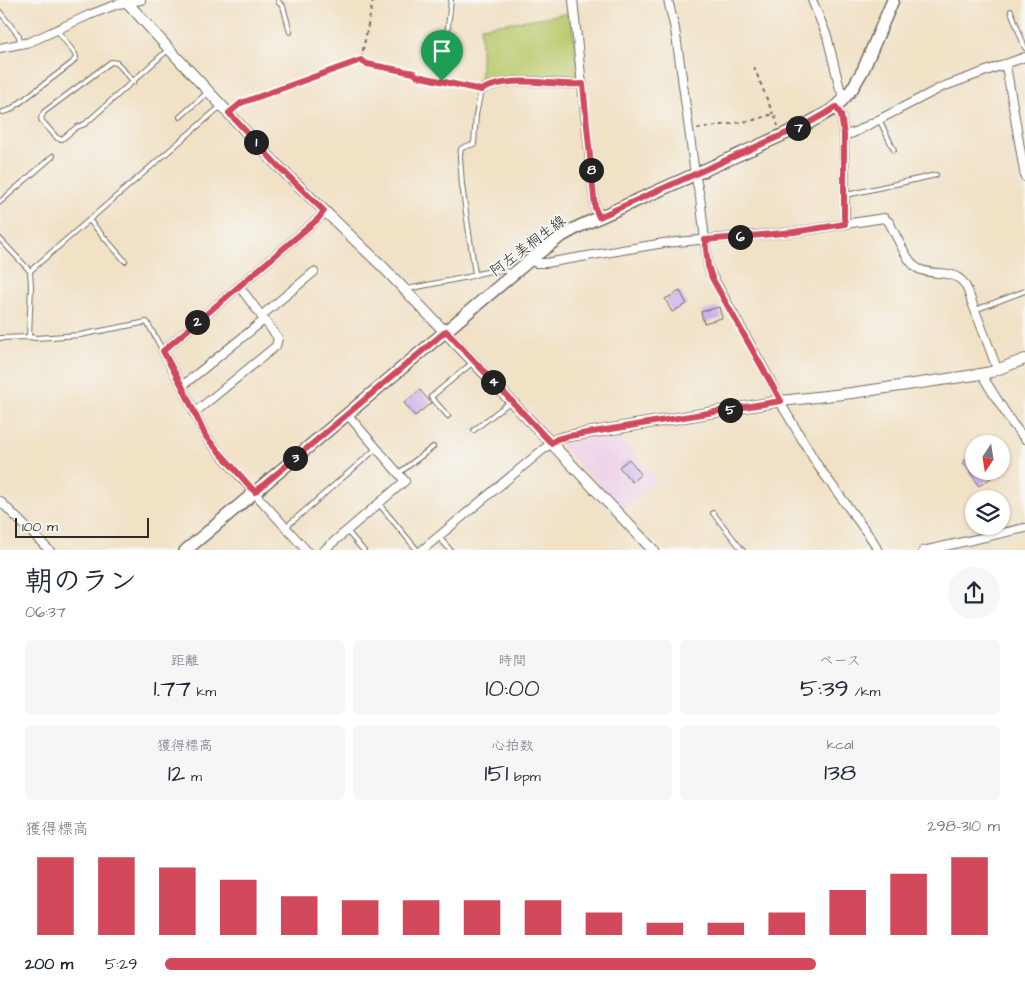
<!DOCTYPE html>
<html lang="ja">
<meta charset="utf-8">
<style>
:root{--surface:#fff;--page:#f6f6f7;--text:#1f2937;--muted:#747a83;--accent:#d1495b}
body{margin:0;font-family:"Architects Daughter","Klee One",sans-serif;background:var(--page);color:var(--text);height:100vh;display:flex;flex-direction:column;font-size:19px;white-space:nowrap}
*{box-sizing:border-box;margin:0}
p{font-size:16px;color:var(--muted)}
.icon{flex:none;width:28px;height:28px;fill:none;stroke:currentColor;stroke-width:2;stroke-linecap:round;stroke-linejoin:round}
.map{position:relative;height:550px;overflow:hidden}
.drawer{display:flex;flex-direction:column;background:var(--surface);flex:1}
.drawer>*{flex:none}
.needle{width:32px;rotate:192deg}
.fabs{position:absolute;left:965px;top:435px;display:grid;gap:10px}
.fabs a{display:grid;place-items:center;width:45px;height:45px;border-radius:50%;background:var(--surface);box-shadow:0 1px 4px #0004;font-size:25px}
.scale{position:absolute;left:15px;bottom:12px;width:134px;box-sizing:border-box;padding-left:5px;border:2px solid #2b2b2b;border-top:0;font-size:14px;line-height:18px;white-space:nowrap;color:#2b2b2b;-webkit-text-stroke:4px #f6f6f2;paint-order:stroke}
.pin{position:absolute;display:grid;place-items:center;width:42px;height:42px;color:#fff;margin:-51px -21px;border-radius:50% 50% 50% 0;rotate:-45deg;box-shadow:0 0 5px #0007}
.pin .icon{rotate:45deg}
.km{position:absolute;width:25px;height:25px;margin:-12px;border-radius:50%;background:#222;color:#fff;font-size:14px;line-height:25px;text-align:center}
.round{display:grid;place-items:center;flex:none;width:52px;height:52px;border-radius:26px;background:var(--page)}
.headline{display:flex;align-items:center;justify-content:space-between;height:85px;padding:0 25px}
h1{font-size:28px;font-weight:600;line-height:38px}
.figures{display:grid;grid-template-columns:repeat(3,1fr);gap:8px;height:85px;padding:5px 25px}
.figures div{display:grid;align-content:center;border-radius:8px;background:var(--page);text-align:center}
.figures b{font-size:25px;font-weight:600}
.figures small{font-size:14px;font-weight:400}
.figures p{font-size:14px}
.chart{height:140px;padding:10px 25px}
.chart p{display:flex;justify-content:space-between}
.chart svg{width:100%;height:90px;margin-top:5px;stroke:var(--accent);stroke-width:6}
ul{padding:0 25px;list-style:none;font-size:16px}
li{display:grid;grid-template-columns:80px 60px 1fr;align-items:center;height:38px}
li i{height:12px;border-radius:6px;background:var(--accent)}
.map>svg:first-child{display:block}
</style>
<div class="map">
<svg width="1025" height="551" viewBox="0 0 1025 551">
<rect width="100%" height="100%" fill="#f6f6f2"/>
<filter id="ink" filterUnits="userSpaceOnUse"><feTurbulence type="fractalNoise" baseFrequency=".02" numOctaves="2"/><feDisplacementMap in="SourceGraphic" scale="10" xChannelSelector="R" yChannelSelector="G"/><feConvolveMatrix kernelMatrix="1 2 1 2 8 2 1 2 1" color-interpolation-filters="sRGB"/></filter>
<filter id="wash" filterUnits="userSpaceOnUse"><feTurbulence type="fractalNoise" baseFrequency=".0096" numOctaves="4" result="noise"/><feDisplacementMap in="SourceGraphic" scale="20" xChannelSelector="R" yChannelSelector="G"/><feGaussianBlur stdDeviation="1.12" result="paint"/><feColorMatrix in="noise" values="0 0 0 0 0 0 0 0 0 0 0 0 0 0 0 0 0 1.4 0 .05"/><feComposite in="paint" operator="in"/></filter>
<g filter="url(#wash)">
<rect width="100%" height="100%" fill="#f1e1c5"/>
<polygon fill="#eed0e8" points="617,434 657,480 622,509 561,446 570,441"/>
<path fill="#baca6d" stroke="#727a4c" d="M571,13L578,77L571,80L511,76L479,86C483,67 480,46 481,27Z"/>
<g id="blocks">
<g fill="#cab1e9">
<polygon points="680,291 687,304 672,312 665,299"/>
<polygon points="719,307 722,318 704,323 701,312"/>
<polygon points="420,390 431,403 415,416 404,403"/>
<polygon points="974,455 974,471 987,471 991,478 979,486 963,462"/>
<polygon points="629,459 641,474 632,482 619,467"/>
</g>
</g>
</g>
<g filter="url(#ink)">
<use href="#blocks" fill-opacity="0" stroke="#706b61" stroke-width="1"/>
<g fill="none" stroke-linecap="round" stroke-linejoin="round">
<g stroke="#706b61" stroke-width="6">
<g id="service">
<polyline points="278,0 279,3 283,6 290,32"/>
<polyline points="1011,11 1025,48"/>
<polyline points="0,12 19,36 20,45"/>
<polyline points="417,76 481,90 476,115 474,144 464,147 461,149 460,156 462,185 475,274"/>
<polyline points="442,81 451,0"/>
<polyline points="134,82 117,63 111,62 44,112 41,118 42,121 57,138 60,139 62,139 77,127 85,124 169,49"/>
<polyline points="3,112 10,110 72,63 76,58 75,54 57,30"/>
<polyline points="180,117 208,92"/>
<polyline points="879,119 894,150"/>
<polyline points="844,194 851,194 936,175"/>
<polyline points="0,202 53,156"/>
<polyline points="89,220 125,261"/>
<polyline points="0,239 30,271 31,286 29,337"/>
<polyline points="30,271 221,106"/>
<path d="M407,291L412,288L468,277C479,273 501,267 512,273"/>
<polyline points="975,310 1025,291"/>
<polyline points="0,338 29,337 36,338 80,335 147,322 163,351"/>
<polyline points="448,416 431,397 472,363"/>
<polyline points="474,430 510,402"/>
<polyline points="399,473 433,447"/>
<polyline points="379,504 418,551"/>
<polyline points="713,513 743,551"/>
<polyline points="286,527 377,448"/>
<polyline points="347,531 364,551"/>
<polyline points="439,537 451,551"/>
</g>
</g>
<g stroke="#706b61" stroke-width="10">
<g id="minor">
<polyline points="573,0 595,208 599,217"/>
<polyline points="668,0 675,29 681,70 695,174 700,197 708,266 710,272 769,378 784,409 818,466 873,541 878,551"/>
<polyline points="812,0 827,36 840,89 845,98"/>
<polyline points="0,48 30,42 89,15 118,4 141,0"/>
<polyline points="1004,64 1007,71 1025,177"/>
<path d="M481,90C513,74 549,85 583,84"/>
<polyline points="835,107 841,115 844,135 845,224"/>
<polyline points="844,135 853,133 942,87 1025,57"/>
<path d="M530,260L536,263H546L664,243L794,232L884,218L889,222C895,233 907,262 917,268C929,276 951,270 961,280C967,285 969,294 971,300C980,323 989,346 997,369"/>
<polyline points="261,316 314,272"/>
<polyline points="983,374 985,380 988,385 1012,423 1025,439"/>
<polyline points="182,386 264,320"/>
<polyline points="194,413 276,346 278,338 239,286"/>
<polyline points="0,501 50,551"/>
<polyline points="307,551 250,488 206,437 182,386 163,351 318,219 325,211"/>
<polyline points="323,551 405,481 347,414"/>
<polyline points="421,551 551,443"/>
<polyline points="923,551 1025,528"/>
</g>
</g>
<g stroke="#706b61" stroke-width="12">
<g id="tertiary">
<polyline points="125,0 169,49 278,166 384,268 654,551"/>
<polyline points="551,443 557,439 569,436 781,401 852,393 975,375 991,372 1025,359"/>
</g>
</g>
<g stroke="#706b61" stroke-width="14">
<polyline id="secondary" points="185,551 530,260 560,237 580,226 807,124 830,111 839,104 852,89 863,70 893,0"/>
</g>
<g stroke="#706b61" stroke-width="2" stroke-dasharray="4 4" stroke-linecap="butt">
<polyline points="373,0 361,60 363,63 367,64 413,73"/>
<polyline points="754,67 773,114"/>
<polyline points="236,107 241,103 361,60"/>
<polyline points="697,129 754,120 773,114 775,116 778,126"/>
</g>
<use href="#service" stroke="#fff" stroke-width="4"/>
<use href="#minor" stroke="#fff" stroke-width="8"/>
<use href="#tertiary" stroke="#fff" stroke-width="10"/>
<use href="#secondary" stroke="#fff" stroke-width="11"/>
</g>
</g>
<g fill="none" stroke-linecap="round" stroke-linejoin="round" filter="url(#ink)">
<g stroke="#fff" stroke-width="10">
<path id="route" d="M361,60L363,62L367,64L414,73L417,76L481,90C513,74 549,86 583,84L595,208L599,217L807,124L825,114L836,107L841,115L844,135V218L845,224L794,232L705,240L708,266L712,278L781,401L569,436L557,439L551,443L446,331L255,492L206,437L182,386L163,351L318,219L324,211L278,166L229,113L241,103Z"/>
</g>
<use href="#route" stroke="#d1495b" stroke-width="6"/>
</g>
<g text-anchor="middle" dominant-baseline="central" stroke-width="4" stroke-linejoin="round" paint-order="stroke">
<g font-size="15" fill="#2b2b2b" stroke="#f6f6f2">
<text transform="translate(528 246) rotate(-37)">阿左美桐生線</text>
</g>
</g>
</svg>
<div class="fabs">
<a><svg class="needle" viewBox="-14 -14 28 28"><path d="M0-13l5 13h-10z" fill="#e53935"/><path d="M0 13l5-13h-10z" fill="#747a83"/></svg></a>
<a><svg class="icon" aria-label="layers" viewBox="0 0 24 24"><path d="M12 4l9 5-9 5-9-5zM3 14l9 5 9-5"/></svg></a>
</div>
<div class="scale">100 m</div>
<div class="pin" style="left:442px;top:81px;background:#1e9e55"><svg class="icon" aria-label="arrive" viewBox="0 0 24 24"><path d="M6 21V4h12l-3 4 3 4H6"/></svg></div>
<b class="km" style="left:256px;top:142px">1</b>
<b class="km" style="left:197px;top:322px">2</b>
<b class="km" style="left:295px;top:458px">3</b>
<b class="km" style="left:493px;top:382px">4</b>
<b class="km" style="left:730px;top:410px">5</b>
<b class="km" style="left:740px;top:237px">6</b>
<b class="km" style="left:798px;top:128px">7</b>
<b class="km" style="left:591px;top:170px">8</b>
</div>
<section class="drawer">
<div class="headline"><div><h1>朝のラン</h1><p>06:37</p></div><a class="round"><svg class="icon" aria-label="share" viewBox="0 0 24 24"><path d="M12 15V3M7 8l5-5 5 5M5 13v7h14v-7"/></svg></a></div>
<div class="figures">
<div><p>距離</p><b>1.77<small> km</small></b></div>
<div><p>時間</p><b>10:00</b></div>
<div><p>ペース</p><b>5:39<small> /km</small></b></div>
</div>
<div class="figures">
<div><p>獲得標高</p><b>12<small> m</small></b></div>
<div><p>心拍数</p><b>151<small> bpm</small></b></div>
<div><p>kcal</p><b>138</b></div>
</div>
<div class="chart"><p><span>獲得標高</span>298–310 m</p>
<svg viewBox="0 0 160 44" preserveAspectRatio="none"><path d="M5 44V6M15 44V6M25 44V11M35 44V17M45 44V25M55 44V27M65 44V27M75 44V27M85 44V27M95 44V33M105 44V38M115 44V38M125 44V33M135 44V22M145 44V14M155 44V6"/></svg>
</div>
<ul>
<li><b>200 m</b>5:29<i style="width:78%"></i></li>
</ul>
</section>
